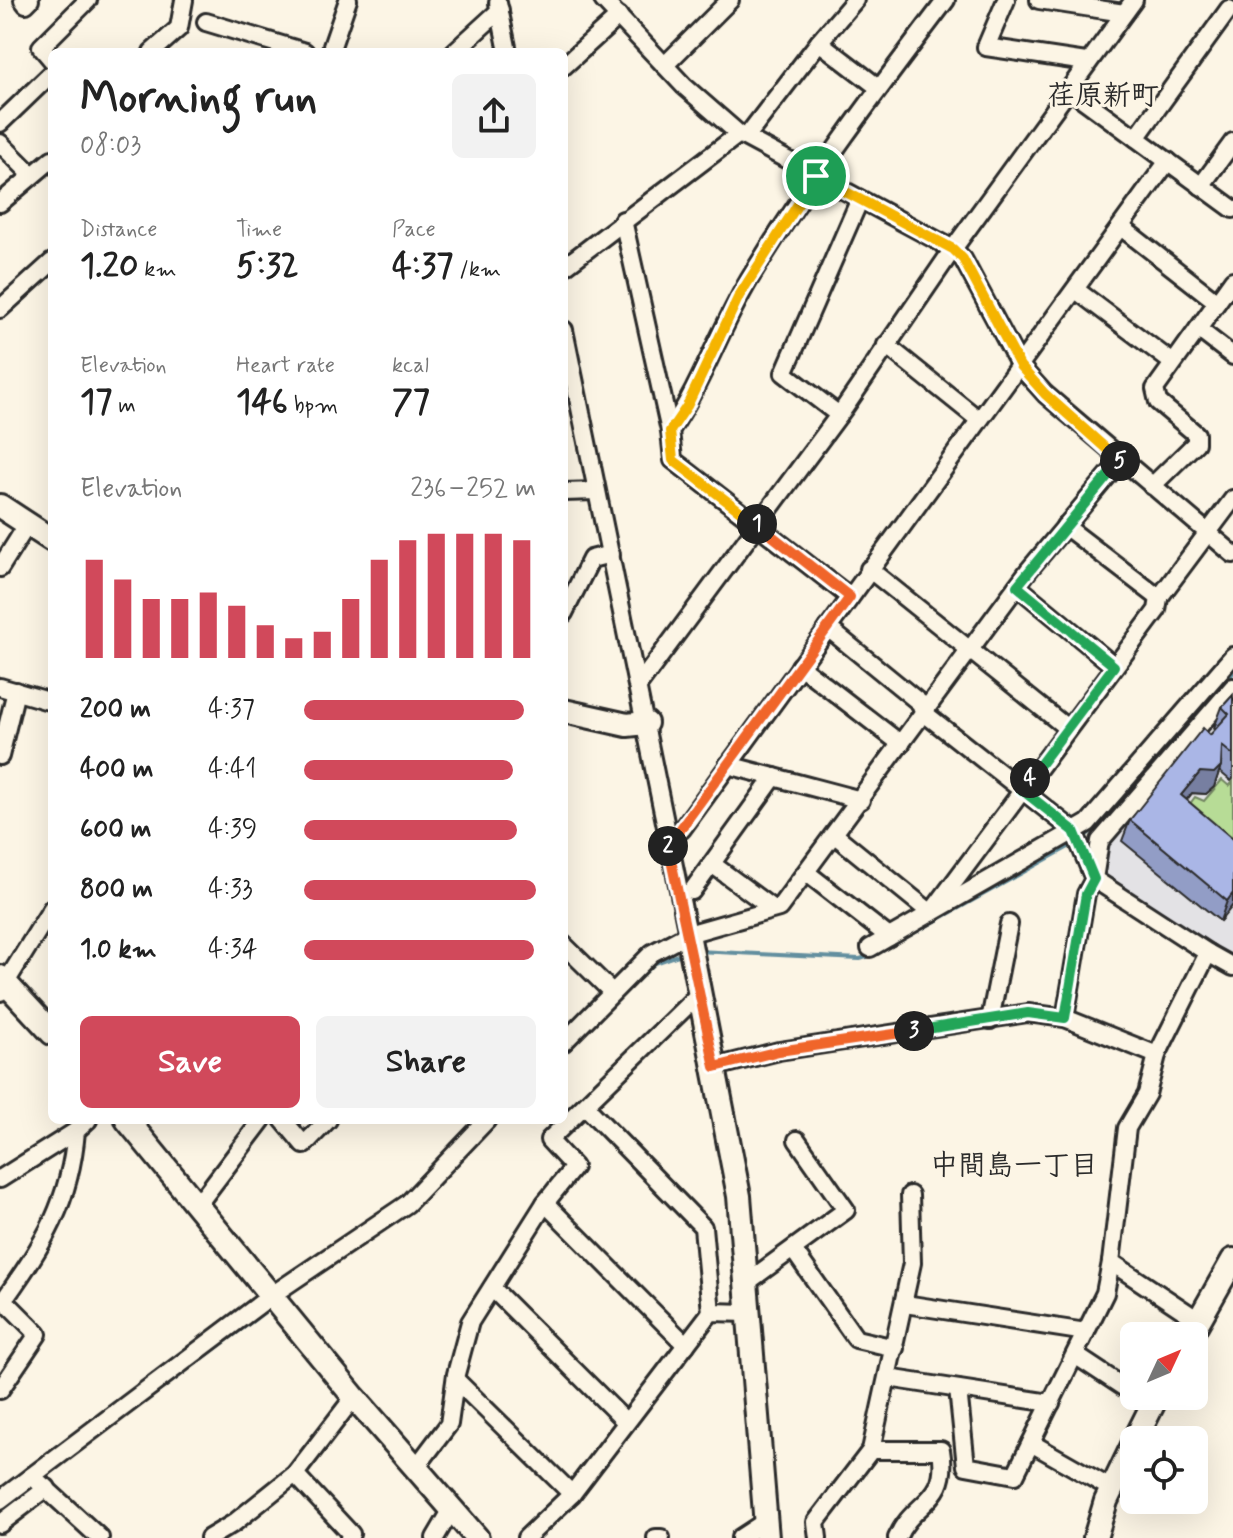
<!DOCTYPE html>
<meta charset="utf-8">
<style>
:root{--surface:#fff;--page:#f2f2f2;--text:#222;--muted:#767676;--accent:#d1495b}
body{margin:0;font-family:Mynerve,"Klee One",sans-serif;background:var(--page);color:var(--text);height:100vh;display:flex;flex-direction:column;font-size:30px;white-space:nowrap}
*{box-sizing:border-box;margin:0}
p{font-size:26px;color:var(--muted)}
.icon{flex:none;width:44px;height:44px;fill:none;stroke:currentColor;stroke-width:2;stroke-linecap:round;stroke-linejoin:round}
.map{position:relative;flex:1;overflow:hidden}
.sheet{position:absolute;left:48px;top:48px;width:520px;height:1076px;display:flex;flex-direction:column;background:var(--surface);border-radius:12px;box-shadow:0 8px 32px #0002}
.sheet>*{flex:none}
.needle{width:52px;rotate:46deg}
.controls{position:absolute;left:1120px;top:1322px;display:grid;gap:16px}
.controls a{display:grid;place-items:center;width:88px;height:88px;border-radius:12px;background:var(--surface);box-shadow:0 8px 32px #0002;font-size:40px}
.pin{position:absolute;display:grid;place-items:center;width:68px;height:68px;color:#fff;margin:-34px;border:4px solid #fff;border-radius:50%;box-shadow:0 2px 8px #0007}
.km{position:absolute;width:40px;height:40px;margin:-20px;border-radius:50%;background:#222;color:#fff;font-size:22px;line-height:40px;text-align:center}
.round{display:grid;place-items:center;flex:none;width:84px;height:84px;border-radius:12px;background:var(--page)}
.overview{display:flex;align-items:center;justify-content:space-between;height:136px;padding:0 32px}
h1{font-size:44px;font-weight:700;line-height:60px}
.stats{display:grid;grid-template-columns:repeat(3,1fr);gap:12px;height:136px;padding:8px 32px}
.stats div{display:grid;align-content:center}
.stats b{font-size:34px;font-weight:700}
.stats small{font-size:22px;font-weight:400}
.stats p{font-size:22px}
.chart{height:224px;padding:16px 32px}
.chart p{display:flex;justify-content:space-between}
.chart svg{width:100%;height:144px;margin-top:8px;stroke:var(--accent);stroke-width:6}
.primary-button{display:flex;gap:16px;margin-top:auto;padding:16px 32px}
.primary-button a{flex:1;height:92px;border-radius:12px;background:var(--accent);color:#fff;font-size:32px;font-weight:700;line-height:92px;text-align:center}
.primary-button a+a{background:var(--page);color:var(--text)}
ul{padding:0 32px;list-style:none;font-size:26px}
li{display:grid;grid-template-columns:128px 96px 1fr;align-items:center;height:60px}
li i{height:20px;border-radius:10px;background:var(--accent)}
.map>svg:first-child{display:block}
</style>
<div class="map">
<svg width="1233" height="1538" viewBox="0 0 1233 1538">
<rect width="100%" height="100%" fill="#fcf5e5"/>
<filter id="ink" filterUnits="userSpaceOnUse"><feTurbulence type="fractalNoise" baseFrequency=".0125" numOctaves="2"/><feDisplacementMap in="SourceGraphic" scale="16" xChannelSelector="R" yChannelSelector="G"/><feConvolveMatrix kernelMatrix="1 2 1 2 8 2 1 2 1" color-interpolation-filters="sRGB"/></filter>
<g filter="url(#ink)">
<polygon fill="#e3e2e5" points="1233,695 1233,957 1105,880 1106,840"/>
<polygon fill="#b7dc96" stroke="#718460" stroke-width="2" points="1222,780 1229,786 1233,782 1233,860 1180,817 1195,797 1204,801"/>
<g fill="none" stroke-linecap="round" stroke-linejoin="round">
<g stroke="#648f9f" stroke-width="4">
<polyline points="1082,839 1104,821 1233,673"/>
<polyline points="697,951 860,959 876,954 1074,844"/>
<polyline points="626,991 655,963 684,953"/>
<polyline points="120,1420 270,1308"/>
<polyline points="0,1511 33,1485"/>
</g>
<g stroke="#2b2b2b" stroke-width="22">
<g id="street">
<polyline points="23,0 26,4 30,0"/>
<polyline points="603,0 684,86 739,134 953,249 963,259 1020,366 1045,394 1233,554"/>
<polyline points="1006,0 986,47 1086,62"/>
<polyline points="1039,0 1124,13"/>
<polyline points="498,3 508,52"/>
<polyline points="206,22 305,52"/>
<polyline points="819,42 855,0"/>
<polyline points="152,52 179,28 184,0"/>
<polyline points="330,52 348,0"/>
<polyline points="454,52 500,10"/>
<polyline points="52,60 41,47 88,0"/>
<polyline points="665,65 730,0"/>
<polyline points="564,66 619,16"/>
<polyline points="1069,89 1233,209"/>
<polyline points="0,123 52,73"/>
<polyline points="747,136 819,42 879,88"/>
<polyline points="1136,138 1229,9"/>
<polyline points="0,143 31,174"/>
<polyline points="1201,186 1233,142"/>
<polyline points="0,203 52,159"/>
<polyline points="623,220 670,431 673,460 850,597"/>
<polyline points="1121,227 1217,302"/>
<polyline points="564,267 739,134"/>
<polyline points="1076,290 1173,363"/>
<polyline points="0,309 52,262"/>
<polyline points="1198,329 1233,356"/>
<polyline points="564,330 688,934"/>
<polyline points="886,345 978,419"/>
<polyline points="839,415 784,373 860,199"/>
<path d="M670,431C702,383 720,329 749,280C808,182 877,91 946,0"/>
<polyline points="1152,486 1196,443 1196,434 1158,402 1155,389 1233,280"/>
<polyline points="564,492 596,491"/>
<polyline points="1065,526 1159,598"/>
<polyline points="0,568 27,525"/>
<polyline points="869,569 1067,728"/>
<polyline points="1017,586 1114,666"/>
<polyline points="564,613 591,559 611,554"/>
<polyline points="828,628 920,703 924,713 1074,831 1094,879 1208,953"/>
<polyline points="800,666 901,744"/>
<polyline points="638,686 845,407 953,249 1134,0"/>
<polyline points="0,687 52,702"/>
<polyline points="0,756 16,691"/>
<polyline points="774,777 861,800"/>
<polyline points="835,835 931,913 1157,610 1159,598 1233,499"/>
<polyline points="667,843 682,829 1168,161"/>
<polyline points="712,864 773,909"/>
<polyline points="807,873 889,937"/>
<polyline points="692,891 774,777 728,765"/>
<polyline points="564,945 612,992"/>
<polyline points="870,948 1088,823 1233,656"/>
<polyline points="0,992 52,908"/>
<polyline points="1065,1018 1086,894 1094,879 1100,841 1233,687"/>
<polyline points="990,1020 1009,924"/>
<polyline points="564,1042 652,953 688,934 779,908 1028,571 1121,460"/>
<polyline points="715,1067 779,1051 1028,1013 1065,1018 1157,1055"/>
<polyline points="586,1107 703,1227 711,1312"/>
<polyline points="283,1120 304,1145 328,1120"/>
<polyline points="0,1179 76,1131"/>
<polyline points="199,1203 262,1120"/>
<polyline points="545,1203 686,1345"/>
<polyline points="794,1251 856,1339 895,1348"/>
<polyline points="746,1283 846,1210 797,1140"/>
<polyline points="492,1288 626,1422"/>
<polyline points="905,1304 1086,1332"/>
<polyline points="1198,1320 1111,1262 1127,1128 1147,1094 1157,1055 1208,953 1233,967"/>
<polyline points="1075,1355 1134,1394"/>
<polyline points="888,1378 1051,1403"/>
<polyline points="456,1380 572,1494"/>
<polyline points="958,1389 966,1466 1015,1475 1105,1293 1111,1262"/>
<path d="M0,1390L38,1334L4,1300C44,1243 70,1203 76,1131L88,1120"/>
<polyline points="1031,1443 1112,1489"/>
<path d="M871,1450H941C950,1503 914,1499 897,1538"/>
<polyline points="415,1469 449,1424 456,1374 470,1322 545,1203 574,1167 549,1140 698,995"/>
<polyline points="295,1474 351,1534 349,1538"/>
<polyline points="32,1476 100,1538"/>
<polyline points="0,1500 272,1295 407,1204 487,1120"/>
<polyline points="0,1524 47,1488"/>
<polyline points="209,1538 234,1523 295,1474 354,1397"/>
<polyline points="435,1538 452,1509"/>
<polyline points="526,1538 572,1494 711,1312 748,1313"/>
<polyline points="656,1538 661,1538"/>
<polyline points="740,1538 766,1521"/>
<polyline points="818,1538 816,1522 871,1450 912,1263 910,1195"/>
</g>
</g>
<g stroke="#2b2b2b" stroke-width="28">
<g id="secondary">
<polyline points="0,506 52,540"/>
<polyline points="564,711 627,725 646,723"/>
<polyline points="688,934 739,1196 767,1538"/>
<polyline points="0,977 52,1033"/>
<polyline points="127,1120 354,1397 477,1538"/>
<polyline points="1190,1336 1233,1260"/>
<polyline points="1135,1440 1157,1396"/>
<polyline points="1095,1538 1106,1501 1134,1443"/>
</g>
</g>
<use href="#street" stroke="#fcf5e5" stroke-width="16"/>
<use href="#secondary" stroke="#fcf5e5" stroke-width="22"/>
</g>
<polygon fill="#929dc6" stroke="#2b2b2b" stroke-width="2" points="1233,695 1233,779 1231,781 1219,771 1214,787 1206,794 1192,793 1187,800 1233,905 1220,921 1122,841 1130,820 1216,729 1214,728 1222,707"/>
<g fill="#777fa1" stroke="#2b2b2b" stroke-width="2">
<polygon points="1221,766 1214,787 1206,794 1192,793 1173,816 1181,795 1200,772"/>
<polygon points="1233,893 1233,905 1220,921 1227,901"/>
</g>
<polygon fill="#aab6e6" stroke="#2b2b2b" stroke-width="2" points="1233,695 1233,755 1222,746 1221,766 1214,773 1200,772 1181,795 1233,839 1233,893 1227,901 1130,820 1203,728 1210,735 1229,714 1222,707"/>
</g>
<g fill="none" stroke-linecap="round" stroke-linejoin="round" filter="url(#ink)">
<g stroke="#fff" stroke-width="16">
<polyline id="split-1" points="757,524 673,460 670,431 687,406 739,296 816,176"/>
</g>
<g stroke="#fff" stroke-width="16">
<polyline id="split-2" points="668,846 850,597 757,524"/>
</g>
<g stroke="#fff" stroke-width="16">
<polyline id="split-3" points="668,846 715,1067 779,1051 914,1031"/>
</g>
<g stroke="#fff" stroke-width="16">
<polyline id="split-4" points="914,1031 1028,1013 1065,1018 1086,894 1094,879 1074,831 1021,789 1030,778"/>
</g>
<g stroke="#fff" stroke-width="16">
<polyline id="split-5" points="1030,778 1114,666 1017,586 1120,461"/>
</g>
<g stroke="#fff" stroke-width="16">
<polyline id="split-6" points="816,176 953,249 963,259 1020,366 1045,394 1120,461"/>
</g>
<use href="#split-1" stroke="#f5b400" stroke-width="10"/>
<use href="#split-2" stroke="#f0652b" stroke-width="10"/>
<use href="#split-3" stroke="#f0652b" stroke-width="10"/>
<use href="#split-4" stroke="#22a559" stroke-width="10"/>
<use href="#split-5" stroke="#22a559" stroke-width="10"/>
<use href="#split-6" stroke="#f5b400" stroke-width="10"/>
</g>
<g text-anchor="middle" dominant-baseline="central" stroke-width="6" stroke-linejoin="round" paint-order="stroke">
<g font-size="28" font-weight="bold" fill="#2b2b2b" stroke="#fcf5e5">
<text x="1103" y="96">荏原新町</text>
<text x="1014" y="1166">中間島一丁目</text>
</g>
</g>
</svg>
<div class="controls">
<a><svg class="needle" viewBox="-14 -14 28 28"><path d="M0-13l5 13h-10z" fill="#e53935"/><path d="M0 13l5-13h-10z" fill="#767676"/></svg></a>
<a><svg class="icon" aria-label="locate" viewBox="0 0 24 24"><circle cx="12" cy="12" r="6"/><path d="M12 2v4M12 18v4M2 12h4M18 12h4"/></svg></a>
</div>
<div class="pin" style="left:816px;top:176px;background:#1e9e55"><svg class="icon" aria-label="arrive" viewBox="0 0 24 24"><path d="M6 21V4h12l-3 4 3 4H6"/></svg></div>
<b class="km" style="left:757px;top:524px">1</b>
<b class="km" style="left:668px;top:846px">2</b>
<b class="km" style="left:914px;top:1031px">3</b>
<b class="km" style="left:1030px;top:778px">4</b>
<b class="km" style="left:1120px;top:461px">5</b>
<section class="sheet">
<div class="overview"><div><h1>Morning run</h1><p>08:03</p></div><a class="round"><svg class="icon" aria-label="share" viewBox="0 0 24 24"><path d="M12 15V3M7 8l5-5 5 5M5 13v7h14v-7"/></svg></a></div>
<div class="stats">
<div><p>Distance</p><b>1.20<small> km</small></b></div>
<div><p>Time</p><b>5:32</b></div>
<div><p>Pace</p><b>4:37<small> /km</small></b></div>
</div>
<div class="stats">
<div><p>Elevation</p><b>17<small> m</small></b></div>
<div><p>Heart rate</p><b>146<small> bpm</small></b></div>
<div><p>kcal</p><b>77</b></div>
</div>
<div class="chart"><p><span>Elevation</span>236–252 m</p>
<svg viewBox="0 0 160 44" preserveAspectRatio="none"><path d="M5 44V14M15 44V20M25 44V26M35 44V26M45 44V24M55 44V28M65 44V34M75 44V38M85 44V36M95 44V26M105 44V14M115 44V8M125 44V6M135 44V6M145 44V6M155 44V8"/></svg>
</div>
<ul>
<li><b>200 m</b>4:37<i style="width:95%"></i></li>
<li><b>400 m</b>4:41<i style="width:90%"></i></li>
<li><b>600 m</b>4:39<i style="width:92%"></i></li>
<li><b>800 m</b>4:33<i style="width:100%"></i></li>
<li><b>1.0 km</b>4:34<i style="width:99%"></i></li>
</ul>
<div class="primary-button"><a>Save</a><a>Share</a></div>
</section>
</div>
